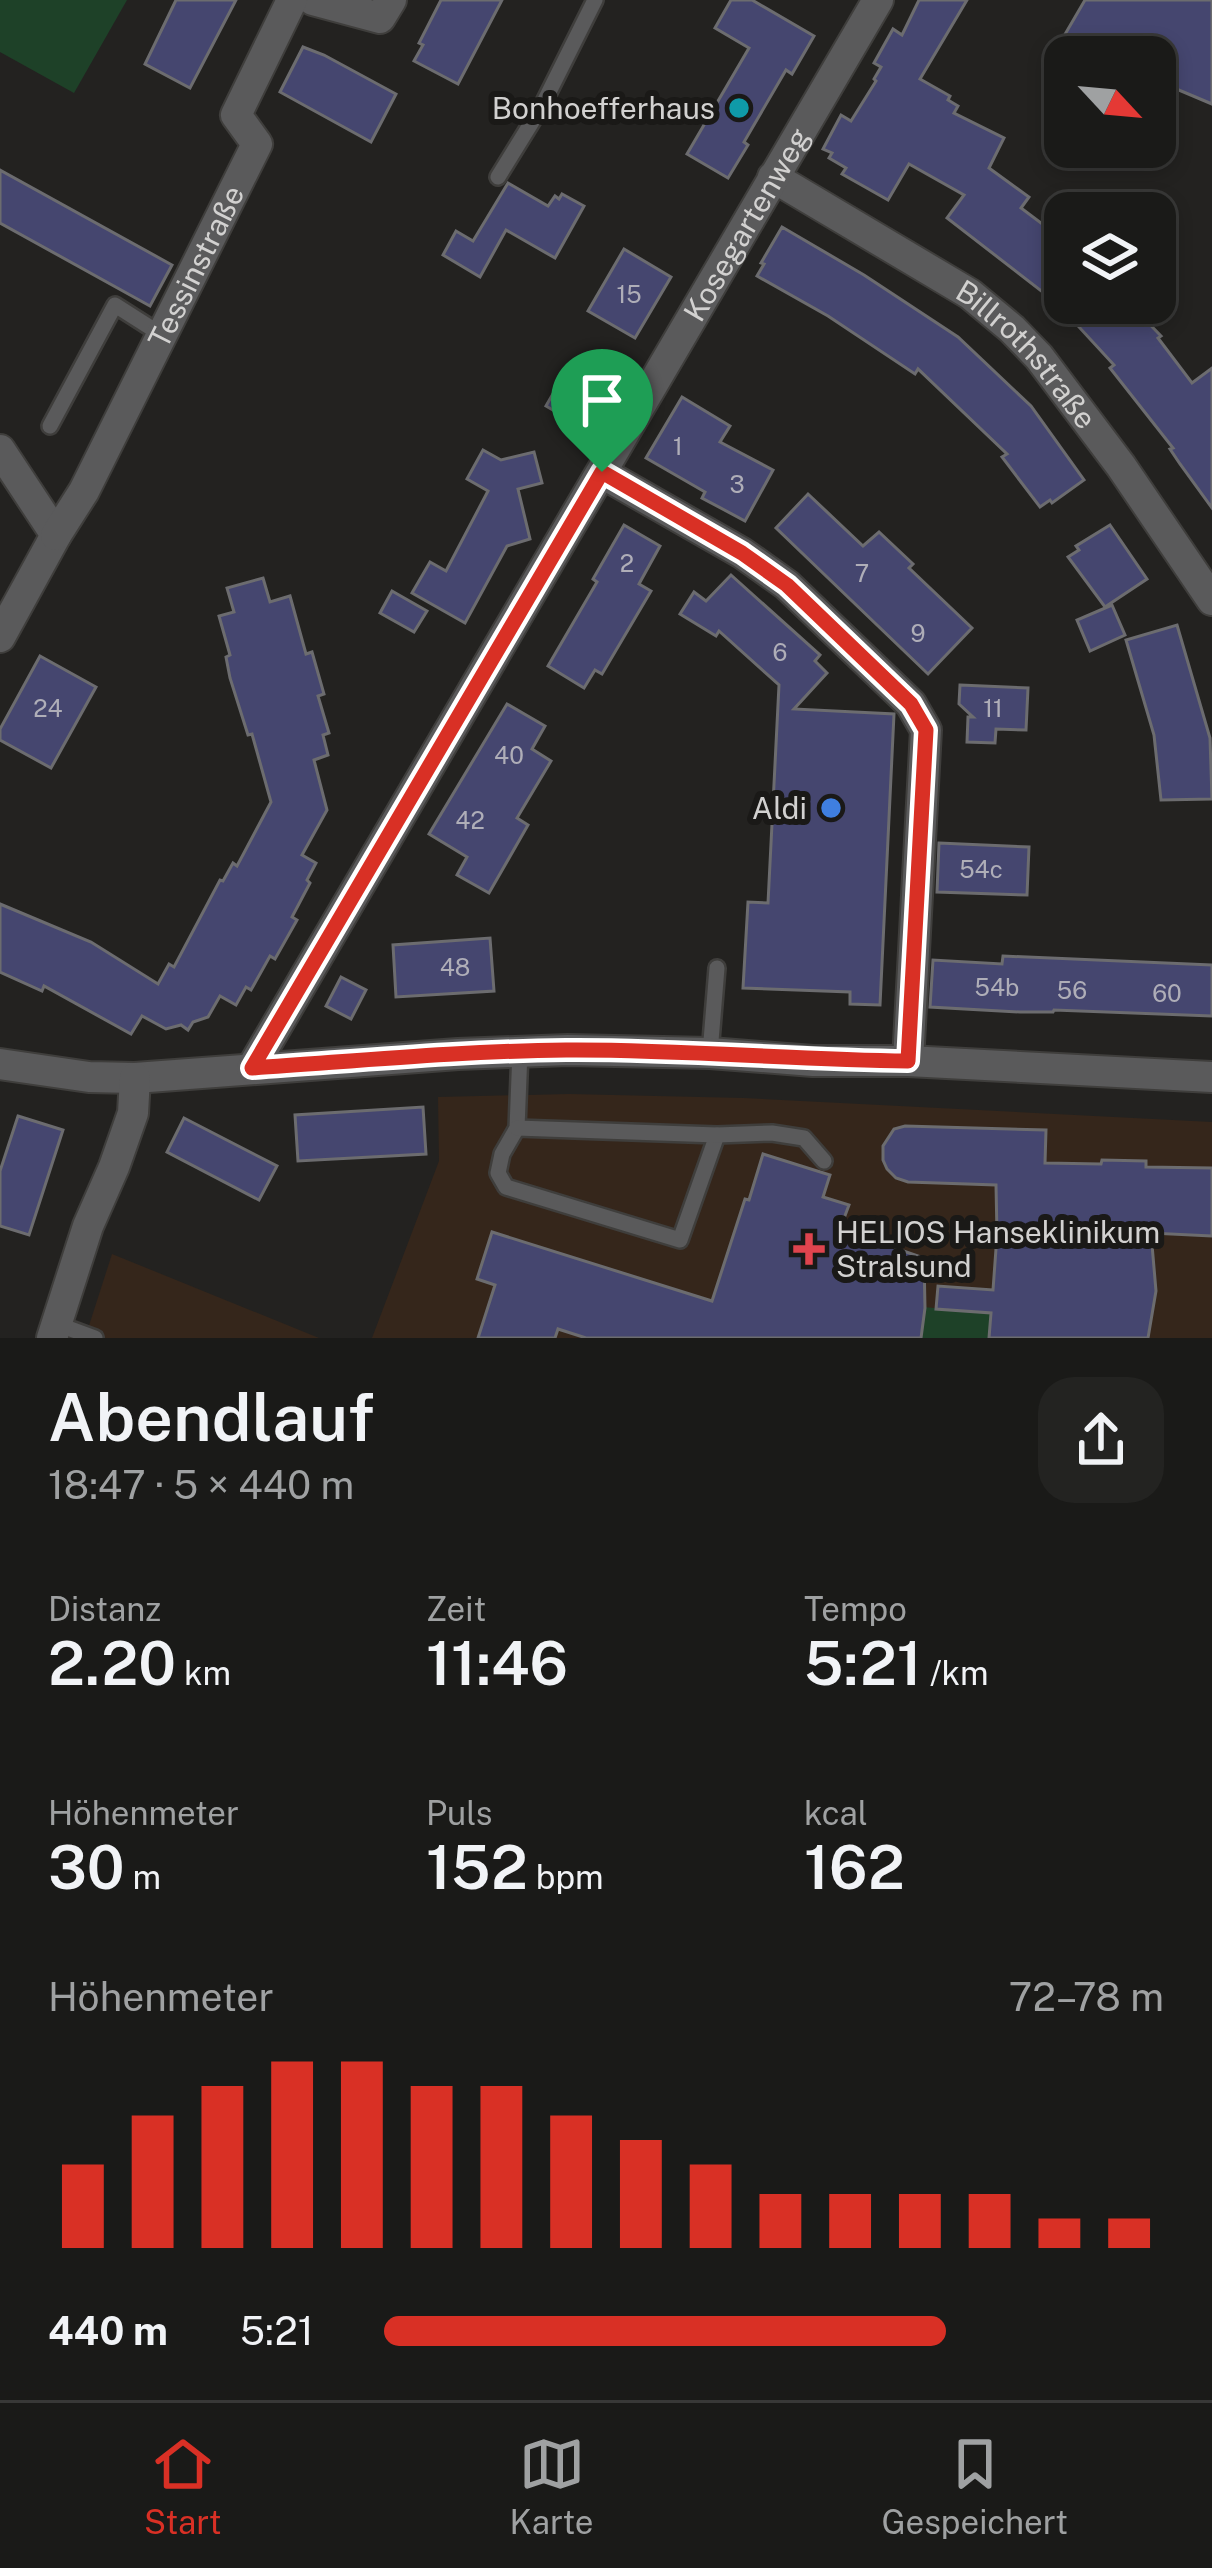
<!DOCTYPE html>
<html lang="de">
<meta charset="utf-8">
<style>
:root{--surface:#1a1a18;--page:#232321;--text:#f1f3f6;--muted:#9fa1a2;--line:#383837;--accent:#d93025}
body{margin:0;font-family:"Public Sans",sans-serif;background:var(--page);color:var(--text);height:100vh;display:flex;flex-direction:column;font-size:45px;white-space:nowrap}
*{box-sizing:border-box;margin:0}
p{font-size:39px;color:var(--muted)}
.icon{flex:none;width:66px;height:66px;fill:none;stroke:currentColor;stroke-width:2;stroke-linecap:round;stroke-linejoin:round}
.map{position:relative;height:1338px;overflow:hidden}
.sheet{display:flex;flex-direction:column;background:var(--surface);flex:1}
.sheet>*{flex:none}
.needle{width:78px;rotate:116deg}
.fabs{position:absolute;left:1044px;top:36px;display:grid;gap:24px}
.fabs a{display:grid;place-items:center;width:132px;height:132px;border-radius:24px;background:var(--surface);box-shadow:0 6px 18px #0003,0 0 0 3px var(--line);font-size:60px}
.pin{position:absolute;display:grid;place-items:center;width:102px;height:102px;color:#fff;margin:-123px -51px;border-radius:50% 50% 50% 0;rotate:-45deg;box-shadow:0 0 12px #0007}
.pin .icon{rotate:45deg}
.round{display:grid;place-items:center;flex:none;width:126px;height:126px;border-radius:36px;background:var(--page)}
.headline{display:flex;align-items:center;justify-content:space-between;height:204px;padding:0 48px}
h1{font-size:66px;font-weight:600;line-height:90px}
.metrics{display:grid;grid-template-columns:repeat(3,1fr);gap:18px;height:204px;padding:12px 48px}
.metrics div{display:grid;align-content:center}
.metrics b{font-size:60px;font-weight:600}
.metrics small{font-size:33px;font-weight:400}
.metrics p{font-size:33px}
.chart{height:336px;padding:24px 48px}
.chart p{display:flex;justify-content:space-between}
.chart svg{width:100%;height:216px;margin-top:12px;stroke:var(--accent);stroke-width:6}
ul{padding:0 48px;list-style:none;font-size:39px}
li{display:grid;grid-template-columns:192px 144px 1fr;align-items:center;height:90px}
li i{height:30px;border-radius:15px;background:var(--accent)}
.tabs{display:flex;justify-content:space-around;align-items:center;height:168px;border-top:3px solid var(--line);background:var(--surface);font-size:33px;color:var(--muted)}
.tabs a{display:grid;justify-items:center;gap:6px}
.tabs .current{color:var(--accent)}
.map>svg:first-child{display:block}
</style>
<div class="map">
<svg width="1212" height="1338" viewBox="0 0 1212 1338">
<rect width="100%" height="100%" fill="#232220"/>
<g fill="#35261b">
<polygon points="569,1094 744,1098 1212,1122 1212,1338 372,1338 439,1161 438,1097"/>
<polygon points="112,1254 319,1338 85,1338"/>
</g>
<g fill="#1e4128">
<polygon points="0,0 127,0 74,93 0,52"/>
<polygon points="923,1307 991,1313 989,1338 921,1338"/>
</g>
<g fill="#45466f" stroke="#6c6c6f" stroke-width="3">
<polygon points="176,0 236,0 190,88 145,64"/>
<polygon points="441,0 502,0 458,84 414,61 423,45 419,43"/>
<polygon points="731,0 752,0 814,36 792,74 786,70 744,142 748,145 728,178 687,154 749,48 715,28"/>
<polygon points="919,0 967,0 920,79 950,96 948,100 958,106 954,113 1004,138 989,168 1029,197 1021,208 1065,241 1065,303 1129,303 1161,336 1158,338 1192,383 1212,368 1212,508 1180,464 1170,449 1173,448 1110,368 1114,365 1057,303 947,218 964,195 909,164 888,200 842,174 846,168 829,158 832,153 823,149 841,115 851,121 876,81 874,79 881,67 874,63 893,29 902,35"/>
<polygon points="1085,0 1212,0 1212,104 1155,80 1155,57 1113,57 1064,36"/>
<polygon points="303,47 324,55 396,94 371,142 280,92"/>
<polygon points="0,170 172,265 150,306 0,223"/>
<polygon points="508,183 548,206 555,196 559,199 562,194 584,206 555,258 506,230 480,277 443,255 456,231 473,241"/>
<polygon points="782,227 864,275 958,337 1031,406 1084,480 1052,503 1050,500 1040,507 1002,457 1007,454 918,369 915,374 828,316 757,276 764,264 761,263"/>
<polygon points="624,249 671,277 635,338 588,311"/>
<polygon points="570,364 604,383 580,426 546,406"/>
<polygon points="682,397 730,426 720,442 773,470 745,521 702,498 705,492 646,458"/>
<polygon points="483,450 501,460 534,452 542,483 518,489 530,539 507,546 465,623 412,593 430,562 446,571 488,491 467,479"/>
<polygon points="808,494 863,546 879,532 913,564 909,568 972,628 928,674 776,528"/>
<polygon points="624,525 660,546 639,584 651,591 602,674 595,670 584,688 548,666 597,582 593,579"/>
<polygon points="1110,525 1147,579 1105,607 1068,557 1079,550 1076,546"/>
<polygon points="731,575 820,655 815,661 827,673 794,709 894,714 880,1005 850,1004 850,992 743,988 748,902 768,903 779,685 719,631 716,636 680,614 694,592 706,601"/>
<polygon points="263,578 270,602 290,596 306,654 312,652 324,694 318,696 329,733 323,735 328,755 314,760 327,810 302,855 316,863 307,880 310,883 292,917 297,920 275,959 270,956 251,990 246,987 236,1005 220,996 208,1017 193,1022 188,1030 181,1025 166,1029 142,1016 131,1034 44,986 42,991 0,972 0,904 91,942 158,984 169,964 174,967 220,880 223,881 233,863 237,866 271,802 252,734 248,735 230,678 226,657 230,655 219,616 234,612 227,588"/>
<polygon points="392,591 427,611 414,632 380,613"/>
<polygon points="1112,605 1125,635 1090,651 1077,620"/>
<polygon points="1177,625 1210,738 1212,799 1161,800 1154,735 1126,640"/>
<polygon points="40,656 96,687 51,768 0,740 0,729"/>
<polygon points="960,685 1028,688 1026,730 996,729 995,743 967,742 968,717 973,717 959,704"/>
<polygon points="507,704 545,726 532,749 551,761 517,818 528,825 489,893 457,875 467,857 429,834"/>
<polygon points="939,843 1029,847 1027,895 937,892"/>
<polygon points="490,938 494,991 396,997 393,945"/>
<polygon points="1003,956 1212,965 1212,1016 1054,1010 1053,1012 1020,1012 930,1007 933,960 1002,964"/>
<polygon points="341,977 366,990 351,1019 326,1006"/>
<polygon points="423,1107 426,1154 298,1161 295,1115"/>
<polygon points="18,1116 63,1130 29,1235 0,1226 0,1171"/>
<polygon points="184,1118 277,1166 259,1200 167,1152"/>
<polygon points="905,1126 1046,1130 1045,1163 1101,1164 1102,1160 1146,1161 1146,1167 1212,1168 1212,1236 1151,1233 1156,1291 1148,1338 989,1338 991,1313 936,1309 938,1286 993,1290 997,1235 996,1185 908,1182 896,1178 887,1169 883,1160 883,1146 894,1129"/>
<polygon points="763,1154 830,1175 823,1197 849,1205 840,1229 924,1258 925,1308 921,1338 586,1338 558,1329 555,1338 478,1338 495,1285 477,1279 492,1232 712,1301 745,1199 749,1200"/>
</g>
<g fill="none" stroke-linecap="round" stroke-linejoin="round">
<g stroke="#3f3e3c" stroke-width="20">
<g id="service">
<polyline points="498,177 543,104 595,0"/>
<polyline points="50,426 115,305 162,335"/>
<polyline points="520,1051 517,1128 502,1154 498,1173 506,1187 680,1240 717,1135"/>
<polyline points="710,1053 717,968"/>
<polyline points="517,1128 717,1135 772,1133 804,1138 824,1161"/>
<polyline points="57,1324 95,1338"/>
</g>
</g>
<g stroke="#3f3e3c" stroke-width="34">
<g id="minor">
<polyline points="313,0 380,18 391,0"/>
<path id="s1" d="M773,177L970,294L1012,329L1039,357L1121,466L1212,600"/>
<polyline points="0,450 56,535 0,637"/>
<polyline points="602,473 742,553 787,585 911,704 926,730 908,1061"/>
<path id="s2" d="M56,535L84,491L257,144L236,115L292,0"/>
<polyline points="0,1064 89,1077 135,1078 458,1054 568,1050 710,1053 813,1061 908,1061 1212,1077"/>
<path id="s3" d="M252,1068L878,0"/>
<polyline points="52,1338 88,1226 114,1167 133,1113 135,1078"/>
</g>
</g>
<use href="#service" stroke="#5a5a5b" stroke-width="15"/>
<use href="#minor" stroke="#5a5a5b" stroke-width="30"/>
</g>
<g fill="none" stroke-linecap="round" stroke-linejoin="round">
<g stroke="#fff" stroke-width="24">
<path id="route" d="M602,472L742,553L787,585L911,704L926,730L908,1061C794,1060 680,1049 566,1050C461,1051 357,1061 252,1068Z"/>
</g>
<use href="#route" stroke="#d93025" stroke-width="15"/>
</g>
<circle fill="#0f9aa8" stroke="#1a1917" stroke-width="4.5" cx="739" cy="108" r="12"/>
<circle fill="#3f7fe0" stroke="#1a1917" stroke-width="4.5" cx="831" cy="808" r="12"/>
<path fill="#e0444e" stroke="#1a1917" stroke-width="4.5" d="M803 1231h12v12h12v12h-12v12h-12v-12h-12v-12h12z"/>
<g text-anchor="middle" dominant-baseline="central" stroke-width="12" stroke-linejoin="round" paint-order="stroke">
<g font-size="24" fill="#afaeb8">
<text x="629" y="294">15</text>
<text x="678" y="446">1</text>
<text x="737" y="484">3</text>
<text x="627" y="563">2</text>
<text x="862" y="573">7</text>
<text x="918" y="633">9</text>
<text x="780" y="652">6</text>
<text x="48" y="708">24</text>
<text x="993" y="708">11</text>
<text x="509" y="755">40</text>
<text x="470" y="820">42</text>
<text x="981" y="869">54c</text>
<text x="455" y="967">48</text>
<text x="997" y="987">54b</text>
<text x="1072" y="990">56</text>
<text x="1167" y="993">60</text>
</g>
<g font-size="30" fill="#d2d1d0" stroke="#1a1917" text-anchor="end">
<text x="715" y="108">Bonhoefferhaus</text>
<text x="807" y="808">Aldi</text>
<text x="836" y="1232" text-anchor="start">HELIOS Hanseklinikum<tspan x="836" dy="34">Stralsund</tspan></text>
</g>
<g font-size="30" fill="#d2d1d0" stroke="#1a1917">
<text stroke="none"><textPath href="#s3" startOffset="978">Kosegartenweg</textPath></text>
<text stroke="none"><textPath href="#s2" startOffset="303">Tessinstraße</textPath></text>
<text stroke="none"><textPath href="#s1" startOffset="312">Billrothstraße</textPath></text>
</g>
</g>
</svg>
<div class="fabs">
<a><svg class="needle" viewBox="-14 -14 28 28"><path d="M0-13l5 13h-10z" fill="#e53935"/><path d="M0 13l5-13h-10z" fill="#9fa1a2"/></svg></a>
<a><svg class="icon" aria-label="layers" viewBox="0 0 24 24"><path d="M12 4l9 5-9 5-9-5zM3 14l9 5 9-5"/></svg></a>
</div>
<div class="pin" style="left:602px;top:472px;background:#1e9e55"><svg class="icon" aria-label="arrive" viewBox="0 0 24 24"><path d="M6 21V4h12l-3 4 3 4H6"/></svg></div>
</div>
<section class="sheet">
<div class="headline"><div><h1>Abendlauf</h1><p>18:47 · 5 × 440 m</p></div><a class="round"><svg class="icon" aria-label="share" viewBox="0 0 24 24"><path d="M12 15V3M7 8l5-5 5 5M5 13v7h14v-7"/></svg></a></div>
<div class="metrics">
<div><p>Distanz</p><b>2.20<small> km</small></b></div>
<div><p>Zeit</p><b>11:46</b></div>
<div><p>Tempo</p><b>5:21<small> /km</small></b></div>
</div>
<div class="metrics">
<div><p>Höhenmeter</p><b>30<small> m</small></b></div>
<div><p>Puls</p><b>152<small> bpm</small></b></div>
<div><p>kcal</p><b>162</b></div>
</div>
<div class="chart"><p><span>Höhenmeter</span>72–78 m</p>
<svg viewBox="0 0 160 44" preserveAspectRatio="none"><path d="M5 44V27M15 44V17M25 44V11M35 44V6M45 44V6M55 44V11M65 44V11M75 44V17M85 44V22M95 44V27M105 44V33M115 44V33M125 44V33M135 44V33M145 44V38M155 44V38"/></svg>
</div>
<ul>
<li><b>440 m</b>5:21<i style="width:72%"></i></li>
</ul>
</section>
<nav class="tabs">
<a class="current"><svg class="icon" aria-label="home" viewBox="0 0 24 24"><path d="M3 11l9-7 9 7M6 9v11h12V9"/></svg>Start</a>
<a><svg class="icon" aria-label="map" viewBox="0 0 24 24"><path d="M3 6l6-2 6 2 6-2v14l-6 2-6-2-6 2zM9 4v14M15 6v14"/></svg>Karte</a>
<a><svg class="icon" aria-label="saved" viewBox="0 0 24 24"><path d="M7 4h10v16l-5-4-5 4z"/></svg>Gespeichert</a>
</nav>
